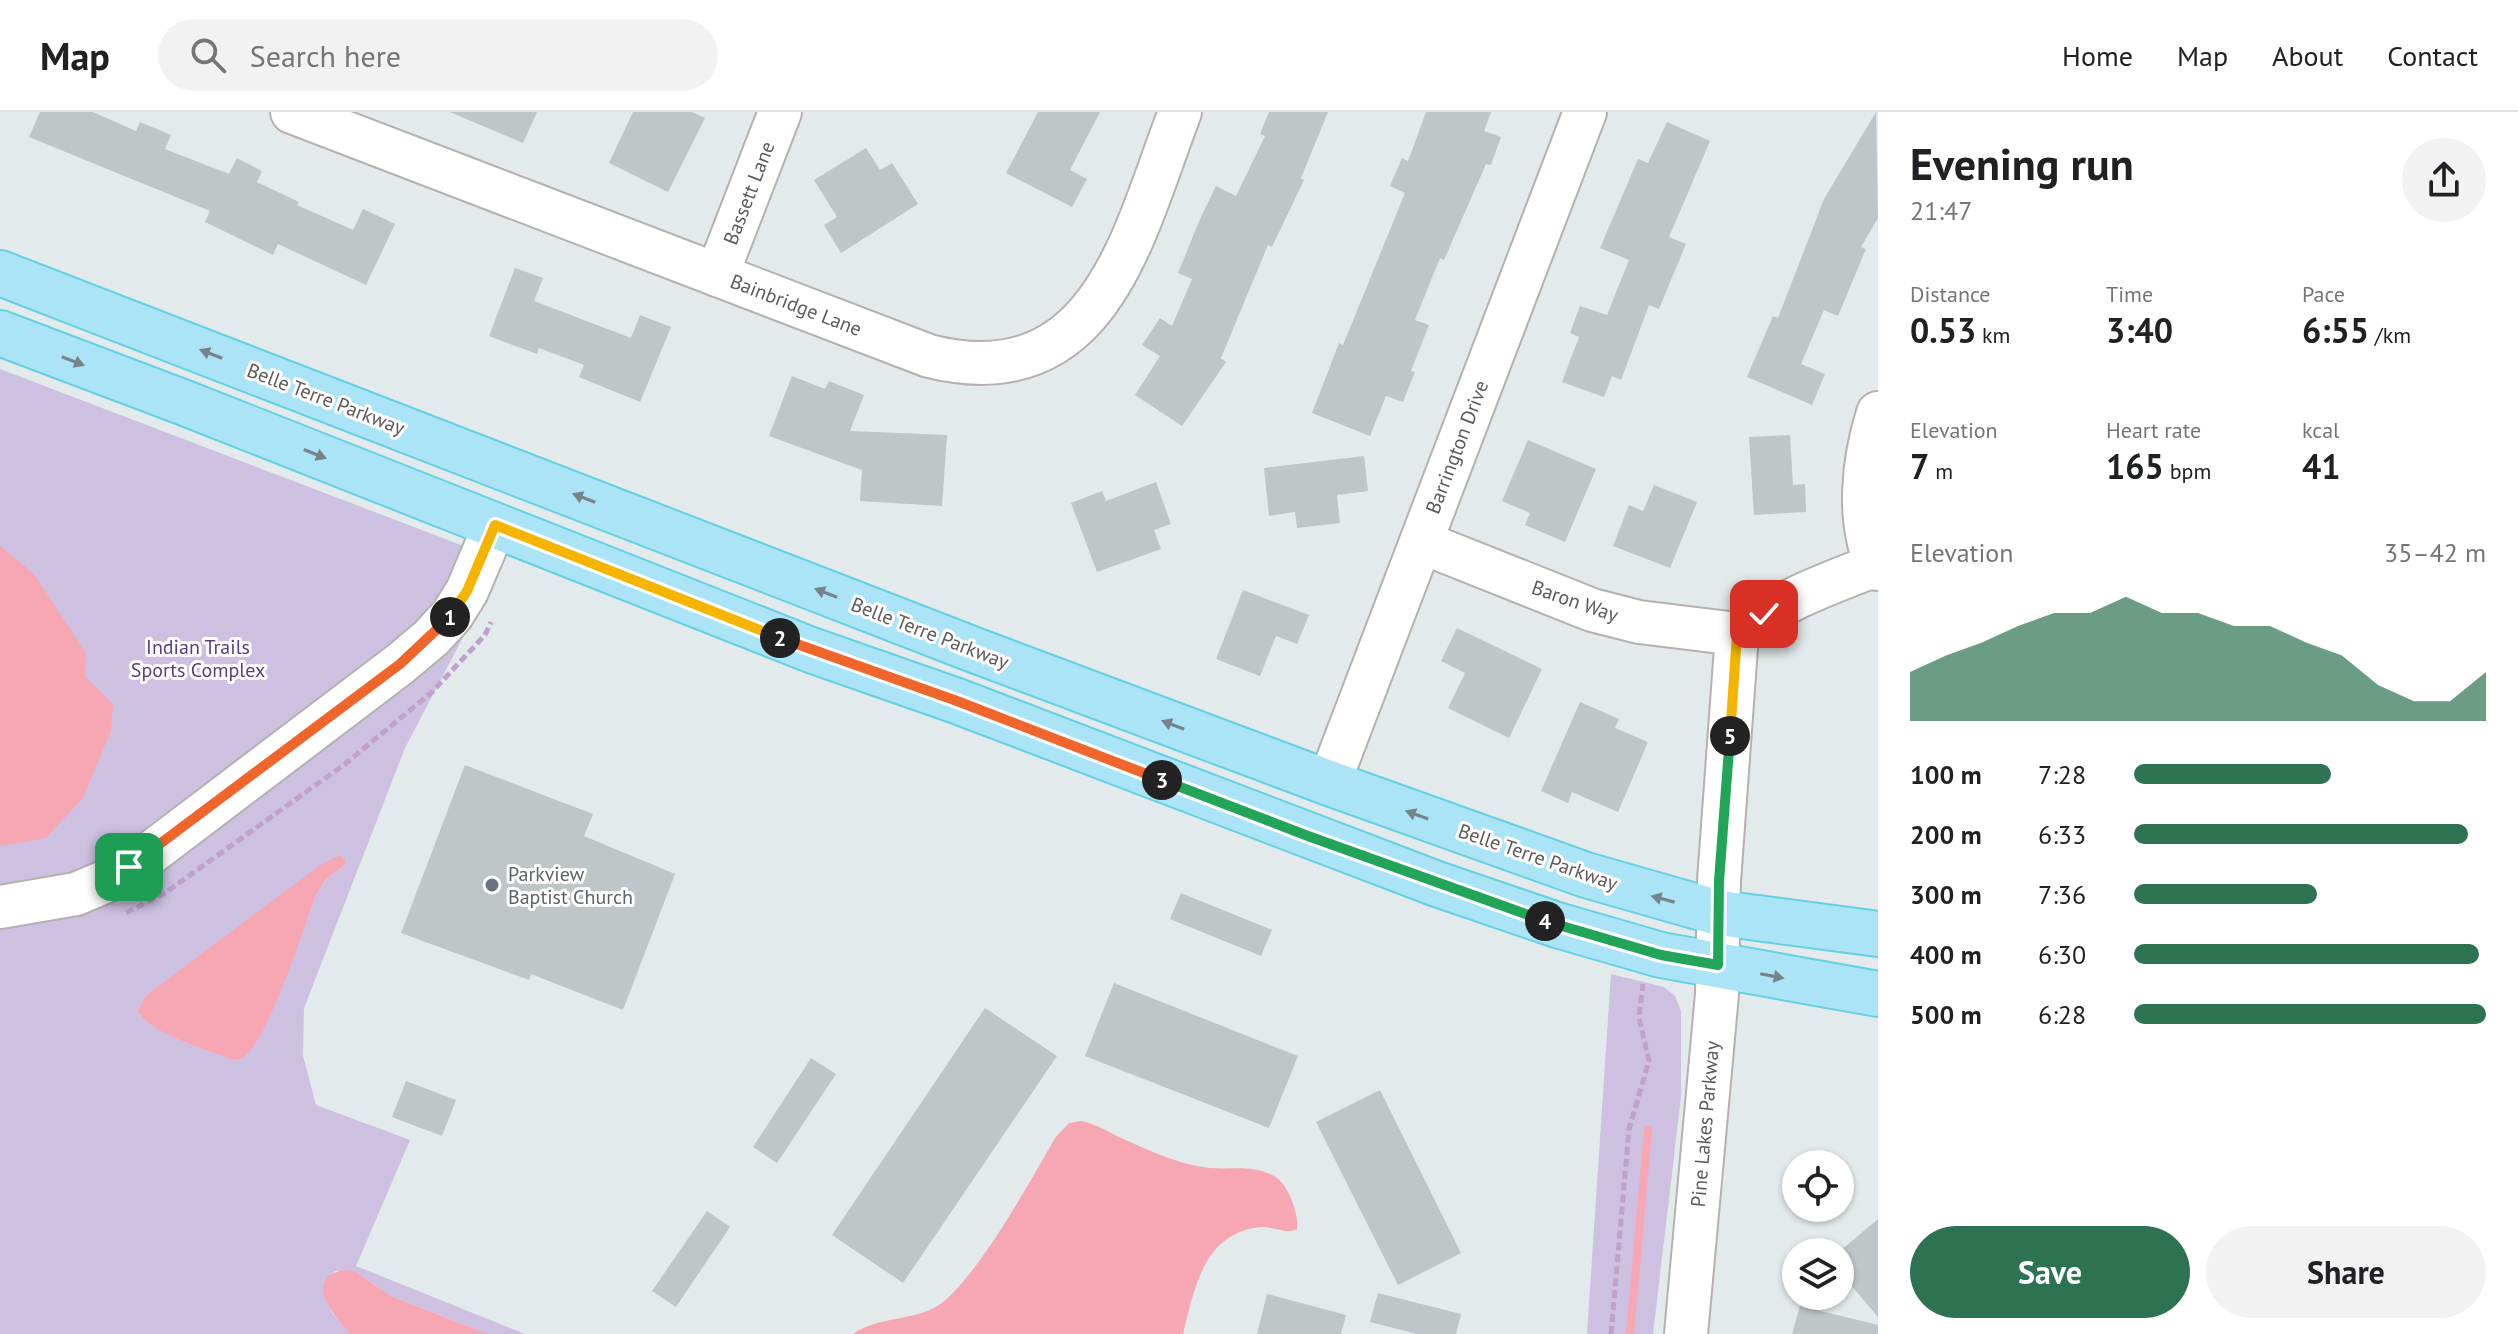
<!DOCTYPE html>
<meta charset="utf-8">
<style>
:root{--surface:#fff;--page:#f2f2f2;--text:#202124;--muted:#757577;--line:#e0e0e0;--accent:#2d7351}
body{margin:0;font-family:"PT Sans",sans-serif;background:var(--page);color:var(--text);height:100vh;display:flex;flex-direction:column;font-size:30px;white-space:nowrap}
*{box-sizing:border-box;margin:0}
p{font-size:26px;color:var(--muted)}
.icon{flex:none;width:44px;height:44px;fill:none;stroke:currentColor;stroke-width:2;stroke-linecap:round;stroke-linejoin:round}
.map{position:relative;flex:1;overflow:hidden}
.sheet{display:flex;flex-direction:column;background:var(--surface);width:640px}
.sheet>*{flex:none}
.controls{position:absolute;left:1782px;top:1038px;display:grid;gap:16px}
.controls a{display:grid;place-items:center;width:72px;height:72px;border-radius:50%;background:var(--surface);box-shadow:0 2px 6px #0004;font-size:40px}
.pin{position:absolute;display:grid;place-items:center;width:68px;height:68px;color:#fff;margin:-34px;border-radius:16px;box-shadow:0 4px 12px #0006}
.km{position:absolute;width:40px;height:40px;margin:-20px;border-radius:50%;background:#222;color:#fff;font-size:22px;line-height:40px;text-align:center}
.round{display:grid;place-items:center;flex:none;width:84px;height:84px;border-radius:42px;background:var(--page)}
.summary{display:flex;align-items:center;justify-content:space-between;height:136px;padding:0 32px}
h1{font-size:44px;font-weight:600;line-height:60px}
.stats{display:grid;grid-template-columns:repeat(3,1fr);gap:12px;height:136px;padding:8px 32px}
.stats div{display:grid;align-content:center}
.stats b{font-size:34px;font-weight:600}
.stats small{font-size:22px;font-weight:400}
.stats p{font-size:22px}
.chart{height:224px;padding:16px 32px}
.chart p{display:flex;justify-content:space-between}
.chart svg{width:100%;height:144px;margin-top:8px;fill:var(--accent);opacity:.7}
.cta{display:flex;gap:16px;margin-top:auto;padding:16px 32px}
.cta a{flex:1;height:92px;border-radius:48px;background:var(--accent);color:#fff;font-size:32px;font-weight:600;line-height:92px;text-align:center}
.cta a+a{background:var(--page);color:var(--text)}
ul{padding:0 32px;list-style:none;font-size:26px}
li{display:grid;grid-template-columns:128px 96px 1fr;align-items:center;height:60px}
li i{height:20px;border-radius:10px;background:var(--accent)}
header{display:flex;align-items:center;gap:48px;box-sizing:border-box;height:112px;padding:0 40px;background:var(--surface);border-bottom:2px solid var(--line)}
header strong{font-size:38px}
nav{display:flex;gap:44px;margin-inline-start:auto;font-size:28px}
.search{width:560px;height:72px;background:var(--page);display:flex;align-items:center;gap:20px;box-sizing:border-box;padding:0 28px;border-radius:44px;color:var(--muted);font-size:30px}
main{display:flex;flex:1;min-height:0}
.map>svg:first-child{display:block}
</style>
<header>
<strong>Map</strong>
<div class="search"><svg class="icon" aria-label="search" viewBox="0 0 24 24"><circle cx="10" cy="10" r="6"/><path d="M15 15l6 6"/></svg>Search here</div>
<nav><a>Home</a><a>Map</a><a>About</a><a>Contact</a></nav>
</header>
<main>
<div class="map">
<svg width="1878" height="1222" viewBox="0 0 1878 1222">
<rect width="100%" height="100%" fill="#e2eaec"/>
<g fill="#cec0e1" fill-rule="evenodd">
<path d="M0,257L503,449L405,636L304,896L303,944L316,993L410,1028L356,1154L525,1222H488L391,1184L356,1160L335,1159L324,1171L332,1201L350,1222H0ZM346,749L344,754L326,767L316,783L271,901L257,929L145,909Z"/>
<polygon points="1611,862 1664,875 1675,884 1681,899 1681,985 1653,1222 1587,1222"/>
</g>
<g fill="#f6a7b3">
<polygon points="0,434 34,462 86,541 85,564 113,592 111,619 83,686 46,726 0,734"/>
<path d="M340,743L346,749L344,754L326,767L316,783C303,817 271,920 247,942C242,947 238,948 231,947C208,938 147,920 138,899L145,885L153,878L319,754Z"/>
<path d="M1081,1009C1096,1012 1107,1019 1121,1026C1148,1038 1180,1053 1210,1056C1233,1058 1256,1052 1277,1066C1289,1075 1299,1102 1297,1117C1285,1123 1273,1114 1261,1115C1204,1120 1194,1177 1183,1222H853C878,1205 908,1209 934,1196C971,1177 1033,1065 1055,1026L1069,1011Z"/>
<path d="M345,1158L356,1160L391,1184L488,1222H350C335,1205 301,1165 345,1158Z"/>
</g>
<g fill="none" stroke-linecap="round" stroke-linejoin="round">
<polyline stroke="#f6a7b3" stroke-width="8" points="1630,1222 1648,1018"/>
</g>
<g fill="#bec6c7">
<polygon points="40,0 93,0 136,19 140,10 171,23 165,37 229,62 237,46 262,59 257,70 299,90 297,93 353,118 363,97 395,112 366,173 278,132 273,143 205,110 210,99 29,25"/>
<polygon points="450,0 537,0 523,31"/>
<polygon points="633,0 692,0 705,6 668,80 609,51"/>
<polygon points="1038,0 1100,0 1070,58 1087,67 1072,95 1006,61"/>
<polygon points="1269,0 1328,0 1301,66 1304,68 1272,135 1268,133 1221,246 1226,250 1182,314 1135,283 1160,244 1142,233 1160,206 1172,214 1192,167 1178,161 1200,107 1216,74 1236,84 1265,24 1260,22"/>
<polygon points="1426,0 1491,0 1484,19 1501,25 1491,53 1486,52 1444,148 1440,146 1415,208 1429,213 1411,259 1415,260 1403,290 1386,284 1370,324 1312,301 1339,231 1343,233 1405,81 1390,74 1402,46 1408,49"/>
<polygon points="1876,0 1878,106 1861,135 1866,137 1838,204 1824,198 1801,252 1825,262 1812,293 1747,265 1773,204 1778,206 1824,87"/>
<polygon points="1667,10 1710,29 1669,125 1686,132 1659,197 1649,193 1621,268 1612,264 1604,285 1562,270 1579,225 1570,221 1580,194 1607,203 1629,148 1600,136 1638,47 1648,51"/>
<polygon points="866,36 880,58 892,51 918,92 841,141 824,113 837,105 814,68"/>
<polygon points="515,156 543,166 534,189 631,226 640,203 671,215 640,290 579,265 584,253 539,236 537,242 489,224"/>
<polygon points="792,264 825,277 829,269 864,283 850,319 947,323 942,394 860,389 862,358 769,324"/>
<polygon points="1790,323 1793,373 1805,372 1806,400 1754,403 1749,325"/>
<polygon points="1528,328 1596,357 1565,430 1525,413 1530,401 1502,389"/>
<polygon points="1364,344 1368,379 1337,383 1340,411 1297,416 1295,400 1269,404 1264,356"/>
<polygon points="1156,370 1171,412 1154,418 1161,437 1097,460 1071,391 1102,379 1106,389"/>
<polygon points="1654,373 1697,390 1670,456 1613,434 1629,393 1643,399"/>
<polygon points="1243,478 1309,503 1297,532 1276,524 1260,564 1216,547"/>
<polygon points="1457,516 1542,557 1509,626 1448,596 1465,561 1441,549"/>
<polygon points="1580,590 1619,607 1615,616 1648,630 1618,700 1572,680 1568,691 1541,679"/>
<polygon points="465,653 593,702 584,724 675,762 623,898 531,862 529,868 401,821"/>
<polygon points="1181,781 1272,818 1261,844 1170,807"/>
<polygon points="1114,871 1298,944 1269,1016 1085,944"/>
<polygon points="985,896 1057,944 903,1171 832,1123"/>
<polygon points="811,946 836,962 777,1051 753,1035"/>
<polygon points="406,969 456,988 442,1024 392,1005"/>
<polygon points="1380,978 1461,1141 1398,1173 1316,1010"/>
<polygon points="707,1099 730,1115 676,1195 652,1179"/>
<polygon points="1878,1107 1878,1205 1840,1160 1840,1139"/>
<polygon points="1378,1181 1461,1202 1456,1222 1417,1222 1370,1210"/>
<polygon points="1267,1182 1346,1203 1341,1222 1257,1222"/>
<polygon points="1800,1194 1878,1213 1878,1222 1792,1222"/>
</g>
<g fill="none" stroke-linecap="round" stroke-linejoin="round">
<g stroke="#b6b0af" stroke-width="46">
<g id="minor">
<path d="M292,0L929,244C1101,287 1133,122 1180,0"/>
<polyline points="717,163 780,0"/>
<path d="M1878,301C1863,349 1856,408 1878,457"/>
<polyline points="1421,430 1592,498 1639,510 1737,522"/>
<polyline points="1329,671 1585,0"/>
<polyline points="0,795 76,782 109,768 152,740 400,552 431,526 452,503 467,479 495,413"/>
<path d="M1686,1222L1717,882L1719,769L1737,522C1779,489 1827,472 1876,453"/>
</g>
</g>
<g stroke="#64d1e3" stroke-width="48">
<g id="major">
<polyline points="0,161 977,539 1329,671 1586,763 1719,801 1878,822"/>
<polyline points="0,221 185,291 811,538 957,589 1437,772 1557,813 1661,843 1878,882"/>
</g>
</g>
<g stroke="#bfa2cc" stroke-width="5" stroke-dasharray="8 4" stroke-linecap="butt">
<polyline points="126,801 165,781 345,652 432,580 485,523 491,510"/>
<polyline points="1611,1222 1629,1017 1649,949 1639,906 1643,872"/>
</g>
<use href="#minor" stroke="#fff" stroke-width="42"/>
<use href="#major" stroke="#ace4f7" stroke-width="44"/>
</g>
<defs><path id="oneway-solid" d="M-6-.8H1V-3.2L6.5 0L1 3.2V.8H-6Z" transform="scale(2)"/></defs>
<g fill="#788389">
<use href="#oneway-solid" transform="translate(211 242) rotate(-159)"/>
<use href="#oneway-solid" transform="translate(73 249) rotate(21)"/>
<use href="#oneway-solid" transform="translate(315 342) rotate(22)"/>
<use href="#oneway-solid" transform="translate(584 386) rotate(-159)"/>
<use href="#oneway-solid" transform="translate(826 481) rotate(-159)"/>
<use href="#oneway-solid" transform="translate(1173 613) rotate(-159)"/>
<use href="#oneway-solid" transform="translate(1417 703) rotate(-160)"/>
<use href="#oneway-solid" transform="translate(1663 787) rotate(-165)"/>
<use href="#oneway-solid" transform="translate(1772 864) rotate(11)"/>
</g>
<g fill="none" stroke-linecap="round" stroke-linejoin="round">
<g stroke="#fff" stroke-width="16">
<polyline id="split-1" points="129,755 400,552 450,505"/>
</g>
<g stroke="#fff" stroke-width="16">
<polyline id="split-2" points="450,505 467,479 495,413 780,526"/>
</g>
<g stroke="#fff" stroke-width="16">
<polyline id="split-3" points="780,526 957,589 1162,668"/>
</g>
<g stroke="#fff" stroke-width="16">
<polyline id="split-4" points="1162,668 1308,724 1545,809"/>
</g>
<g stroke="#fff" stroke-width="16">
<polyline id="split-5" points="1545,809 1661,843 1718,853 1719,769 1730,624"/>
</g>
<g stroke="#fff" stroke-width="16">
<polyline id="split-6" points="1730,624 1737,522 1764,502"/>
</g>
<use href="#split-1" stroke="#f0652b" stroke-width="10"/>
<use href="#split-2" stroke="#f5b400" stroke-width="10"/>
<use href="#split-3" stroke="#f0652b" stroke-width="10"/>
<use href="#split-4" stroke="#22a559" stroke-width="10"/>
<use href="#split-5" stroke="#22a559" stroke-width="10"/>
<use href="#split-6" stroke="#f5b400" stroke-width="10"/>
</g>
<circle fill="#6b7280" stroke="#fff" stroke-width="3" cx="492" cy="773" r="8"/>
<g text-anchor="middle" dominant-baseline="central" stroke-width="6" stroke-linejoin="round" paint-order="stroke">
<g font-size="20" fill="#615a5a" stroke="#fff">
<text transform="translate(749 81) rotate(-69)">Bassett Lane</text>
<text transform="translate(796 193) rotate(21)">Bainbridge Lane</text>
<text transform="translate(326 287) rotate(21)">Belle Terre Parkway</text>
<text transform="translate(1457 335) rotate(-69)">Barrington Drive</text>
<text transform="translate(1575 489) rotate(19)">Baron Way</text>
<text transform="translate(930 521) rotate(21)">Belle Terre Parkway</text>
<text transform="translate(1538 745) rotate(19)">Belle Terre Parkway</text>
<text transform="translate(1705 1012) rotate(-85)">Pine Lakes Parkway</text>
</g>
<g font-size="20" fill="#5b3c7e" stroke="#fff">
<text x="198" y="535">Indian Trails<tspan x="198" dy="23">Sports Complex</tspan></text>
</g>
<g font-size="20" fill="#5b616d" stroke="#fff" text-anchor="start">
<text x="508" y="762">Parkview<tspan x="508" dy="23">Baptist Church</tspan></text>
</g>
</g>
</svg>
<div class="controls">
<a><svg class="icon" aria-label="locate" viewBox="0 0 24 24"><circle cx="12" cy="12" r="6"/><path d="M12 2v4M12 18v4M2 12h4M18 12h4"/></svg></a>
<a><svg class="icon" aria-label="layers" viewBox="0 0 24 24"><path d="M12 4l9 5-9 5-9-5zM3 14l9 5 9-5"/></svg></a>
</div>
<div class="pin" style="left:129px;top:755px;background:#1e9e55"><svg class="icon" aria-label="arrive" viewBox="0 0 24 24"><path d="M6 21V4h12l-3 4 3 4H6"/></svg></div>
<div class="pin" style="left:1764px;top:502px;background:#d93025"><svg class="icon" aria-label="check" viewBox="0 0 24 24"><path d="M5 12l5 5 9-10"/></svg></div>
<b class="km" style="left:450px;top:505px">1</b>
<b class="km" style="left:780px;top:526px">2</b>
<b class="km" style="left:1162px;top:668px">3</b>
<b class="km" style="left:1545px;top:809px">4</b>
<b class="km" style="left:1730px;top:624px">5</b>
</div>
<section class="sheet">
<div class="summary"><div><h1>Evening run</h1><p>21:47</p></div><a class="round"><svg class="icon" aria-label="share" viewBox="0 0 24 24"><path d="M12 15V3M7 8l5-5 5 5M5 13v7h14v-7"/></svg></a></div>
<div class="stats">
<div><p>Distance</p><b>0.53<small> km</small></b></div>
<div><p>Time</p><b>3:40</b></div>
<div><p>Pace</p><b>6:55<small> /km</small></b></div>
</div>
<div class="stats">
<div><p>Elevation</p><b>7<small> m</small></b></div>
<div><p>Heart rate</p><b>165<small> bpm</small></b></div>
<div><p>kcal</p><b>41</b></div>
</div>
<div class="chart"><p><span>Elevation</span>35–42 m</p>
<svg viewBox="0 0 160 44" preserveAspectRatio="none"><path d="M0 44V29L10 24L20 20L30 15L40 11L50 11L60 6L70 11L80 11L90 15L100 15L110 20L120 24L130 33L140 38L150 38L160 29V44z"/></svg>
</div>
<ul>
<li><b>100 m</b>7:28<i style="width:56%"></i></li>
<li><b>200 m</b>6:33<i style="width:95%"></i></li>
<li><b>300 m</b>7:36<i style="width:52%"></i></li>
<li><b>400 m</b>6:30<i style="width:98%"></i></li>
<li><b>500 m</b>6:28<i style="width:100%"></i></li>
</ul>
<div class="cta"><a>Save</a><a>Share</a></div>
</section>
</main>
